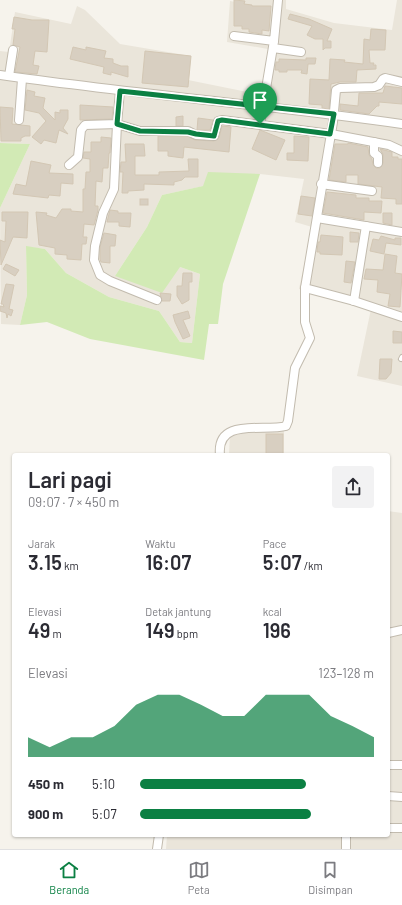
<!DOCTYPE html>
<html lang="id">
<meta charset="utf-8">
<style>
:root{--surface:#fff;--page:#f2f2f3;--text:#2b2b33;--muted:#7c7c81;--line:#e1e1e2;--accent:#0b8043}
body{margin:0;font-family:Barlow,sans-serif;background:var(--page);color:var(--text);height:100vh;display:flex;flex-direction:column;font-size:15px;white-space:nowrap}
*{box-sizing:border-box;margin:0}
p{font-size:13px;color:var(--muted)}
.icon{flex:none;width:22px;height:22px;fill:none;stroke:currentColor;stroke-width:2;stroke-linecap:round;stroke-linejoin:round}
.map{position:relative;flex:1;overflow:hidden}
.drawer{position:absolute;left:12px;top:453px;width:378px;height:384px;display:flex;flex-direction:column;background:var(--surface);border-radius:4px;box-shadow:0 1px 3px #0004}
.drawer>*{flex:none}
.pin{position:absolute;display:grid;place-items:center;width:34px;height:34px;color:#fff;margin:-41px -17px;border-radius:50% 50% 50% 0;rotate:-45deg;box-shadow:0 0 4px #0007}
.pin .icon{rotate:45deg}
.round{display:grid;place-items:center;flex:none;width:42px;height:42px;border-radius:4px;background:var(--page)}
.overview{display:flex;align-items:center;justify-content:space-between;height:68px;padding:0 16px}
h1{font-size:22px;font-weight:600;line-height:30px}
.metrics{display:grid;grid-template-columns:repeat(3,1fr);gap:6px;height:68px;padding:4px 16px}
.metrics div{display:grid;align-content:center}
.metrics b{font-size:20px;font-weight:600}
.metrics small{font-size:11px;font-weight:400}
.metrics p{font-size:11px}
.chart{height:112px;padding:8px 16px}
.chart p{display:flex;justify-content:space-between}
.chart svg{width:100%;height:72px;margin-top:4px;fill:var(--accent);opacity:.7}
ul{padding:0 16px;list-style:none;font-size:13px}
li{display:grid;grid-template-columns:64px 48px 1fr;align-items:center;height:30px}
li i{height:10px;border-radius:5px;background:var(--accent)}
.dock{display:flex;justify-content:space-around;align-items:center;height:56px;border-top:1px solid var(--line);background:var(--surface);font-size:11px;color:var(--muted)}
.dock a{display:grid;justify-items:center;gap:2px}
.dock .current{color:var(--accent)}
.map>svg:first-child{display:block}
</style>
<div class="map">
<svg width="402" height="849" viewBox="0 0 402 849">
<rect width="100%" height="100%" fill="#f6f3ec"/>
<g fill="#eae5da">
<polygon points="241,0 286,0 286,9 334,23 392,30 397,0 402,0 402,386 357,376 371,309 299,289 312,227 295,222 304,179 260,174 162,195 147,227 115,276 180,267 200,274 192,343 180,342 159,311 109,297 66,273 45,249 26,247 27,295 20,325 1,324 0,208 30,144 0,143 0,51 9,52 15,12 71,24 77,6 85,10 120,44 191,56 188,80 262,95 268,49 227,42 230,1 241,3"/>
<polygon points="248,426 284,426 284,455 229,455 230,435"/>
<polygon points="388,511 402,513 402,849 166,849 167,835 388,835"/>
</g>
<g fill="#d2eab5">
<polygon points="0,143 30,144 0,208"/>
<polygon points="208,172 260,174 223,284 218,324 209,324 204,360 90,339 47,322 20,325 27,295 26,246 45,249 66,273 109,297 159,311 180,342 192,343 200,274 180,267 162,293 115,276 147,227 162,195 203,186"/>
</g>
<g fill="#d8cfc1" stroke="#d3c7b4">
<polygon points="234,0 245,1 244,4 252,5 252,6 271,6 269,31 262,30 262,34 249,32 249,29 242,29 242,26 234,26"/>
<polygon points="290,14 309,19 332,29 327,41 331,41 331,48 325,48 323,50 323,39 315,39 307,35 312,26 288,19"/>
<polygon points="14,17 32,20 49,20 47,52 35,51 33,65 39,66 37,74 15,72 20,47 13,45 15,29 12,29"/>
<polygon points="371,29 386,30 385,50 369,50 370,63 374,63 373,65 376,65 376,69 357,70 356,82 340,82 331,84 329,109 322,108 322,105 309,104 310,79 329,80 330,59 345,60 344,62 363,64 364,39 370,40"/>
<polygon points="73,47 86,50 86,47 106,51 104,58 113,59 113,63 121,66 128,66 128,77 111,72 111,75 103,73 104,67 70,59"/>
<polygon points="145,51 191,56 188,87 142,83"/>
<polygon points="306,58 316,58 315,64 308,64 307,74 301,73 302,70 287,70 287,72 279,72 279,70 275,70 276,62 279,62 279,59 306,60"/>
<polygon points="385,86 402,88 402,104 379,102 379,106 377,106 369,114 340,110 340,104 358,106 359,93 383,93"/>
<polygon points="27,90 35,92 34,96 45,98 43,108 55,120 55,112 60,113 60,110 68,110 68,119 63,128 68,134 59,130 56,143 44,140 41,144 32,137 46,121 39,113 25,110"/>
<polygon points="80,105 113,107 112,119 80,120"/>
<polygon points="0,107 13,108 12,124 30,126 30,136 25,136 21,138 21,141 1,141"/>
<polygon points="183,116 183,126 176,126 176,117"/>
<polygon points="198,118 213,120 210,130 197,130"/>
<polygon points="222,126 231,127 229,152 184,147 183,158 168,156 168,151 158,151 158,136 187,136 195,140 214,141 219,138"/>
<polygon points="260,130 285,140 276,160 252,149"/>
<polygon points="294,136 309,137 308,161 287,160 287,153 294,153"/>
<polygon points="101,137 111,138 110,153 109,153 108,168 103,168 102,182 96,181 95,206 98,206 98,210 94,225 84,224 83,237 87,237 86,244 82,244 81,260 67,259 67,255 55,254 55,248 39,245 36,212 47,213 46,215 56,218 62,209 71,209 71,211 83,212 83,189 85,189 86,172 90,172 90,159 83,158 84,152 91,152 91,142 101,142"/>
<polygon points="348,143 368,147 369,155 372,159 373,165 376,168 380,168 383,163 383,154 380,149 392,152 392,157 398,157 398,159 402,159 402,204 396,204 396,199 381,198 382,187 358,184 358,175 346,175 346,182 329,180 335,144 348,144"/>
<polygon points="125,144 144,144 145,156 135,156 135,175 159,175 159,172 189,171 188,159 198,159 198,177 185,177 182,180 174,182 174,185 144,184 144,190 128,191 128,193 122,193 123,172 120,172 121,162 126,162"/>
<polygon points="31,161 51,165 49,173 73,174 73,184 61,183 60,196 49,195 48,198 13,194 16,184 26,186"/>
<polygon points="327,192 356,195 356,198 369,198 369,201 382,201 381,213 364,212 364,220 323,213"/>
<polygon points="301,196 315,198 312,216 298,214"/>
<rect x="140" y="199" width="8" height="6"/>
<polygon points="110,210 118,211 118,213 131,213 130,227 119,226 119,222 107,222"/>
<polygon points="2,212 28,212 27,238 13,237 1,265 0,240 5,242 6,221 2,221"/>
<polygon points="383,213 392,213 392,225 383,223"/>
<polygon points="350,232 359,233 358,242 350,242"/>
<polygon points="104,233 116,235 115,246 110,246 110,263 101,262 100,259 100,247"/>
<polygon points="321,235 343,237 342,255 320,254 320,252 317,252 318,242 320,242"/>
<polygon points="381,236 395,240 395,238 401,238 401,245 386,243 384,254 370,251 373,239 379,240"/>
<polygon points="385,254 397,256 395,273 402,274 400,307 388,306 390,294 377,292 378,280 364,279 366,269 383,270"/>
<polygon points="346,261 355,262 351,283 344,282"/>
<polygon points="6,264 19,270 15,276 3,269"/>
<polygon points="183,273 192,273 192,282 189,282 189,300 182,304 177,296 177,286 182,286"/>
<polygon points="6,284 14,285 9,309 13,310 11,316 8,314 7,318 6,313 0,311 0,306 4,307 3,304 1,304"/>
<polygon points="160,293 171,294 170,301 162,301"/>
<polygon points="188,311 190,318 183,320 190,336 183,339 175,322 173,315"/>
<polygon points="393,331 402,332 402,343 393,343"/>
<polygon points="380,359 392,359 391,373 386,379 379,379"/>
<rect x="266" y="434" width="17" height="21"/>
</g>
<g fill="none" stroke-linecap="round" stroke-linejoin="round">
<g stroke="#c2bbae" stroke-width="6">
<polyline id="lane" points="401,359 402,357"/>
</g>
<g stroke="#c2bbae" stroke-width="10">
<g id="street">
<polyline points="234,36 274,41 278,0"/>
<polyline points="273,48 301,52"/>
<path d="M0,75C134,94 268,105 402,124"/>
<polyline points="9,76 13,50"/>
<polyline points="402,82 385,78 383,79 379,85 374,87 340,88 336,90 333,122 305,288 354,301 402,317"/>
<polyline points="19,120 22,79"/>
<polyline points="260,124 274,41"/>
<polyline points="374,142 374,153 378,156 378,163"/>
<polyline points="69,165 78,157 81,130 85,125 117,124 120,91"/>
<polyline points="321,184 372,191"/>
<polyline points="317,218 402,232"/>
<polyline points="157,300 110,281 100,275 94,260 95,246 103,213 114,189 117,124 140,131 188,131 196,135 214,136 218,121 222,120 331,134 389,145 402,151"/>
<polyline points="354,301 366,226"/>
<path d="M220,455C216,417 264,432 286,426L288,421L295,368L310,338L305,322V288"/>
<polyline points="388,633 402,630"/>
<polyline points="388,765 402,765"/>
<polyline points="388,796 402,797"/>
<polyline points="388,828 402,828"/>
<polyline points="157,849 159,835"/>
<polyline points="346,849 346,835"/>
</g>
</g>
<use href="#lane" stroke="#fff" stroke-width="4"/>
<use href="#street" stroke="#fff" stroke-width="8"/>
</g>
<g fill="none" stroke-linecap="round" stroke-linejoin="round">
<g stroke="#fff" stroke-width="8">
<polygon id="route" points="120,91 334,114 330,134 222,120 218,121 214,136 196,134 188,132 140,131 117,124"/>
</g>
<use href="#route" stroke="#0b8043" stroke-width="5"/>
</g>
</svg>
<div class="pin" style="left:260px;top:124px;background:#1e9e55"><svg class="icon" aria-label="arrive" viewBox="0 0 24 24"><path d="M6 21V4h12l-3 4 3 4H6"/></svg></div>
<section class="drawer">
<div class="overview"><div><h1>Lari pagi</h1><p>09:07 · 7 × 450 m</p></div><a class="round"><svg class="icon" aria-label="share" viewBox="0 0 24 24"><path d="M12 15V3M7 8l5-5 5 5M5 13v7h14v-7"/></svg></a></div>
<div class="metrics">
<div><p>Jarak</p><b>3.15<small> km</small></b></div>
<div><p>Waktu</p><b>16:07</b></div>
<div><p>Pace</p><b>5:07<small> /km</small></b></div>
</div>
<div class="metrics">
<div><p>Elevasi</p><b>49<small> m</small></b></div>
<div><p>Detak jantung</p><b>149<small> bpm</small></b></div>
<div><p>kcal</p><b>196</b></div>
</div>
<div class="chart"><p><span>Elevasi</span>123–128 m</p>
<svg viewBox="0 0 160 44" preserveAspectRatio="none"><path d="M0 44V32L10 38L20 32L30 32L40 25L50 12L60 6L70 6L80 12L90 19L100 19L110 6L120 6L130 6L140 19L150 25L160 32V44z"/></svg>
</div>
<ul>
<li><b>450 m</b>5:10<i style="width:71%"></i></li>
<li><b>900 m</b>5:07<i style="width:73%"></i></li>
</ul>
</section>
</div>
<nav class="dock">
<a class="current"><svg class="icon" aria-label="home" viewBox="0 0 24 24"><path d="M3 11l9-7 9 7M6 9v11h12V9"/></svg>Beranda</a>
<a><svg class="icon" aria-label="map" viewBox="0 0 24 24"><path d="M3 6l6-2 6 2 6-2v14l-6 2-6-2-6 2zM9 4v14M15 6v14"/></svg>Peta</a>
<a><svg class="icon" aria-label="saved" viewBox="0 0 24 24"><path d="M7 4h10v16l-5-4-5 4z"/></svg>Disimpan</a>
</nav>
